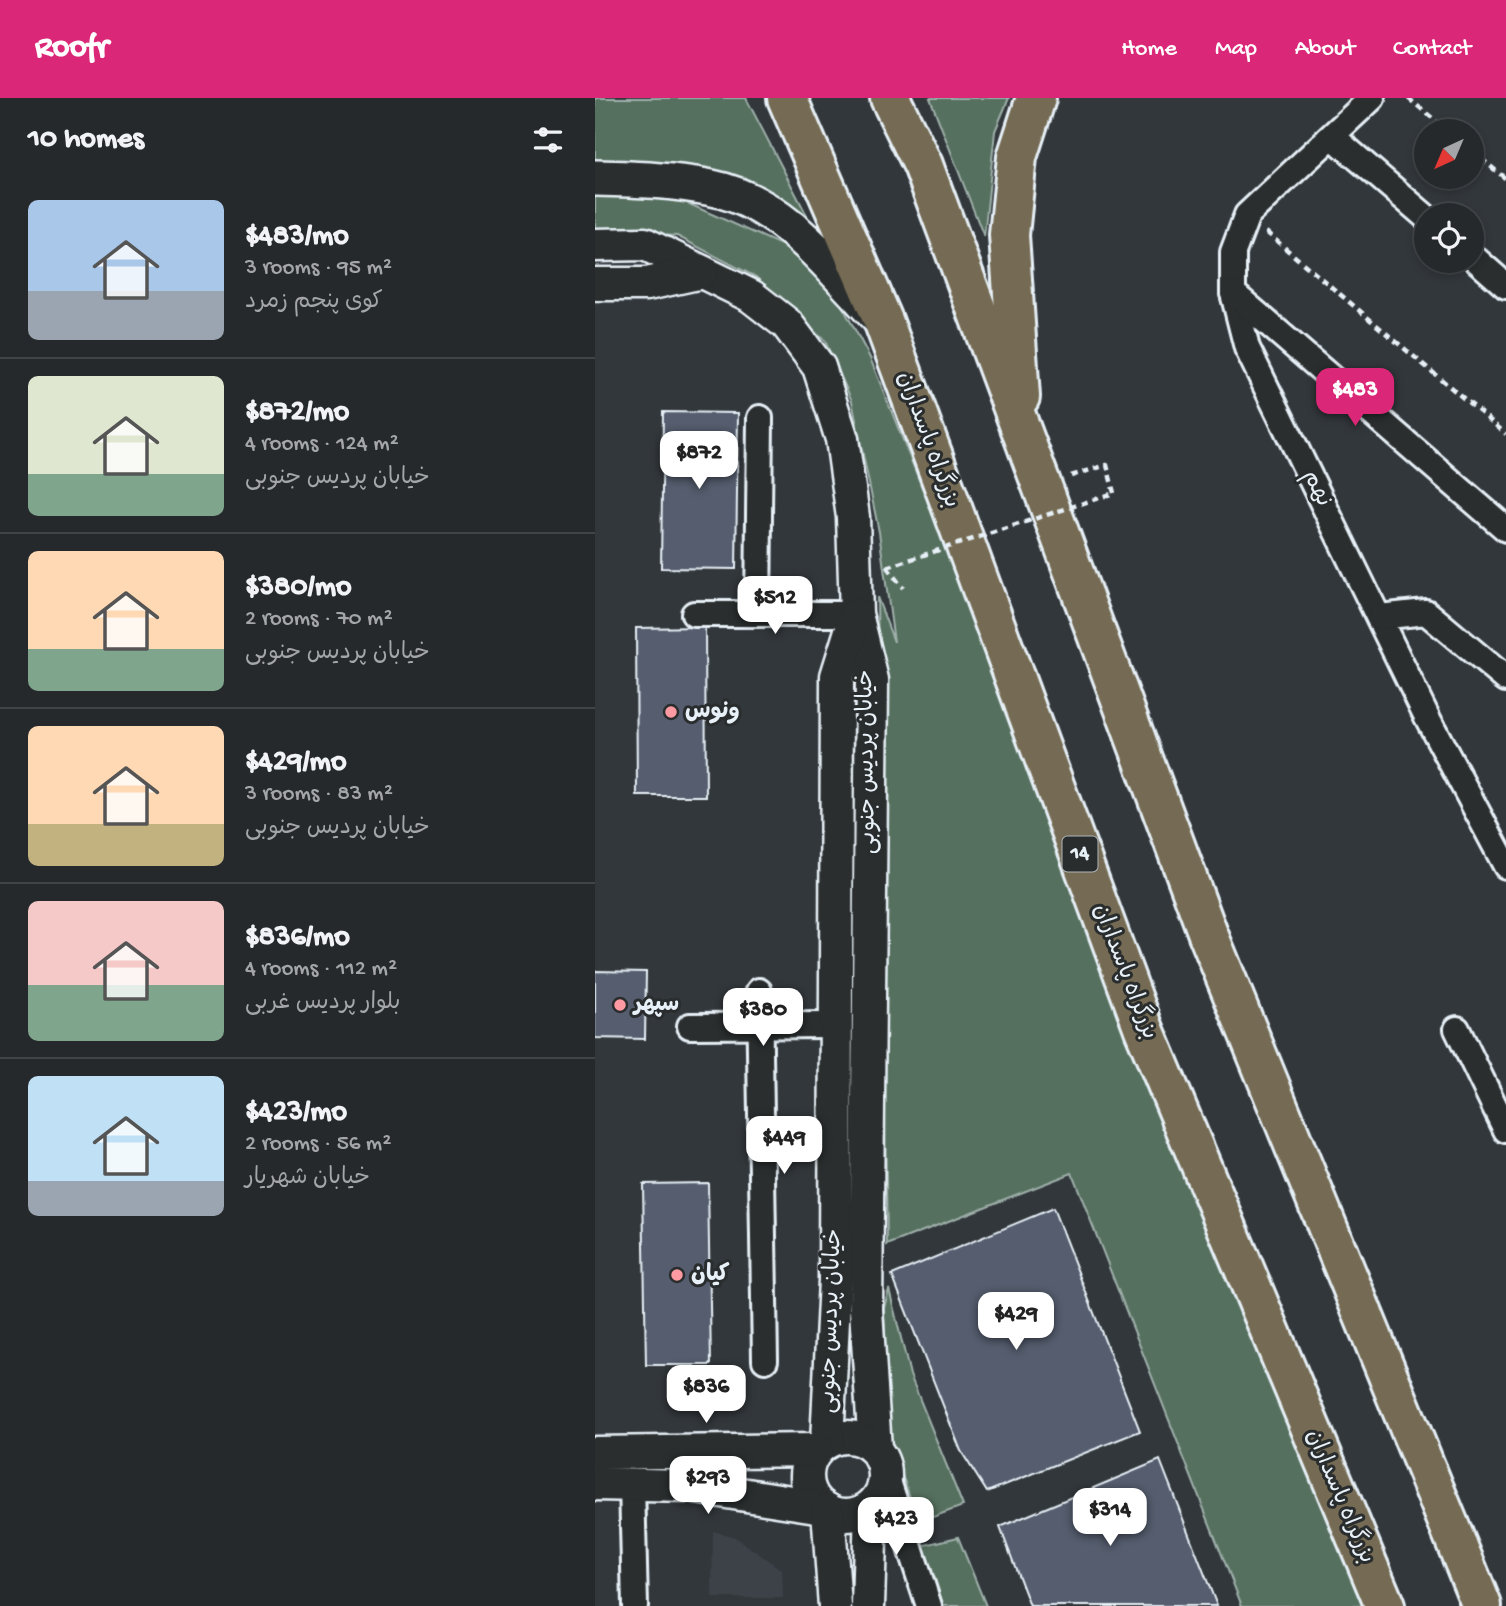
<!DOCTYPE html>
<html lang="en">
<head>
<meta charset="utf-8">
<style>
  :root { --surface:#26292c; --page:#2e3134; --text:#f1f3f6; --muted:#a4a6a9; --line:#424548; --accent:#db2777 }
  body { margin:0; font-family:"Gochi Hand","Playpen Sans Arabic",sans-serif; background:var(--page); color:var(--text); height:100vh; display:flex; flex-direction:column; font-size:26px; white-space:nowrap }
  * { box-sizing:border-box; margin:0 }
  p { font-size:23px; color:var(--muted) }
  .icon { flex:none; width:38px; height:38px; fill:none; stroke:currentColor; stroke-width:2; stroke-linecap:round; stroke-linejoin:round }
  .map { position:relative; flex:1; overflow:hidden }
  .side { display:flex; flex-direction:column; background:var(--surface); width:595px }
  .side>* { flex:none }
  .needle { width:46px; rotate:224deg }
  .buttons { position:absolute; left:819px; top:21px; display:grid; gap:14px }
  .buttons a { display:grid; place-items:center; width:70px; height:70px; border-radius:50%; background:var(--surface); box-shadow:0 4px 10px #0003,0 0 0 2px var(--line); font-size:35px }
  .price { position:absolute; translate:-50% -60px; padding:0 16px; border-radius:14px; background:#fff; color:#222; font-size:23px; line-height:46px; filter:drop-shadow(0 2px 4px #0008) }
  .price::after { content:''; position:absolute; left:50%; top:42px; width:21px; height:16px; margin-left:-10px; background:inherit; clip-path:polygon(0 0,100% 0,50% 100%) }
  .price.current { background:var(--accent); color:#fff }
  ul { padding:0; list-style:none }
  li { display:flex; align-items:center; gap:21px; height:175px; padding:0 28px }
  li+li { border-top:2px solid var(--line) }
  li span { display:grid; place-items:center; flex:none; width:196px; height:140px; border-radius:10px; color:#555 }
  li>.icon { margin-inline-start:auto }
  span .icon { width:84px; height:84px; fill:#fffc; stroke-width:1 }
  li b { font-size:30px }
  h2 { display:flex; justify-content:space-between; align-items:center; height:84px; padding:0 28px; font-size:30px }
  header { display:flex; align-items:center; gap:42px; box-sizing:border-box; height:98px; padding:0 35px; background:var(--accent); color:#fff }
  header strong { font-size:33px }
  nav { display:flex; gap:38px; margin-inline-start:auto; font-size:24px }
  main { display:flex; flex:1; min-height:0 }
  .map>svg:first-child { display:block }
  .built { fill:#3c424a }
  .green { fill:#56705e; stroke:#9fb0ab; stroke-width:2 }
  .building { fill:#545d6e; stroke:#e8f1f8; stroke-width:2 }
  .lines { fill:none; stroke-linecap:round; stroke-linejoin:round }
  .minor-casing { stroke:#e8f1f8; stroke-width:30 }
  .tertiary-casing { stroke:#e8f1f8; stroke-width:37 }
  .secondary-casing { stroke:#e8f1f8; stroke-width:40 }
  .trunk-casing { stroke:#e8f1f8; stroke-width:44 }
  .path { stroke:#e8f1f8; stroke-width:4.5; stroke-dasharray:7 5; stroke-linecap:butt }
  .minor { stroke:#2a2d2e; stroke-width:24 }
  .tertiary { stroke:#2a2d2e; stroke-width:32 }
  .secondary { stroke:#2a2d2e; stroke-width:35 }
  .trunk { stroke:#746b52; stroke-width:38 }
  .path-bridge { stroke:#e8f1f8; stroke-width:4.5; stroke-dasharray:7 5; stroke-linecap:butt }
  .poi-dot { fill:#ff9aa2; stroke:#2a2d2e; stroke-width:2.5 }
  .labels { text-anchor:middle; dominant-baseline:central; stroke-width:6; stroke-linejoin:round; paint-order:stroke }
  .shield { fill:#2a2d2e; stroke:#afb6bb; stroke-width:2 }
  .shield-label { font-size:21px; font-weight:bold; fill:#e8f1f8 }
  .street-label { font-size:23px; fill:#e8f1f8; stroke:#2a2d2e }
  .poi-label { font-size:23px; font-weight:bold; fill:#e8f1f8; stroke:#2a2d2e; text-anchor:start }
</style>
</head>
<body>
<header>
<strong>Roofr</strong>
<nav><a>Home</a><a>Map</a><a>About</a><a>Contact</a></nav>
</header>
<main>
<section class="side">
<h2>10 homes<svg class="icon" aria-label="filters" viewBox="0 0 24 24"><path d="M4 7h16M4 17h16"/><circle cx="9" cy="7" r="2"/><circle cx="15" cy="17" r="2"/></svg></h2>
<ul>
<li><span style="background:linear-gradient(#a9c7e8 65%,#9aa5b1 0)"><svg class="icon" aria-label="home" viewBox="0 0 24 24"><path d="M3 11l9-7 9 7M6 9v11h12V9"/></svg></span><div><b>$483/mo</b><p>3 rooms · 95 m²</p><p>کوی پنجم زمرد</p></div></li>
<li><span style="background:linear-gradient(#dfe7d0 70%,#7fa58c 0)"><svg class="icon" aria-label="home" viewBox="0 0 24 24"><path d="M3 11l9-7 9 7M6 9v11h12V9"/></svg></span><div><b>$872/mo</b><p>4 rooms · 124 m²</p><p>خیابان پردیس جنوبی</p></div></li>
<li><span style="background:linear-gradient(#ffd9b3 70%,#7fa58c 0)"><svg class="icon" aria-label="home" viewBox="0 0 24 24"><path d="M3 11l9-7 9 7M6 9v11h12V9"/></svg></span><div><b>$380/mo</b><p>2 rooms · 70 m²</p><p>خیابان پردیس جنوبی</p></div></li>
<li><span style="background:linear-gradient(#ffd9b3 70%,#c2b280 0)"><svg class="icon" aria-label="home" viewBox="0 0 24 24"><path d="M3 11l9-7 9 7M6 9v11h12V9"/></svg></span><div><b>$429/mo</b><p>3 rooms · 83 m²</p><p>خیابان پردیس جنوبی</p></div></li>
<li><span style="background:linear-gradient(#f6c9c9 60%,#7fa58c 0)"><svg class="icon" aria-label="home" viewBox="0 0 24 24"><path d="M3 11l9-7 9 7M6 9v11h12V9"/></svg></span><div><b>$836/mo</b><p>4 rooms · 112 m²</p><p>بلوار پردیس غربی</p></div></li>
<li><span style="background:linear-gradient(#bfe0f5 75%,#9aa5b1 0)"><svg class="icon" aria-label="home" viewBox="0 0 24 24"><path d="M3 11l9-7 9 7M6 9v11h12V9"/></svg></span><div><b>$423/mo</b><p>2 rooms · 56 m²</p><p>خیابان شهریار</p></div></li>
</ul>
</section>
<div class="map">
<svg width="911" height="1508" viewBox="0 0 911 1508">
  <rect width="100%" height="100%" fill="#32373b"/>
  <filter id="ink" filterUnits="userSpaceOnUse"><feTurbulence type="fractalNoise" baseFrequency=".0143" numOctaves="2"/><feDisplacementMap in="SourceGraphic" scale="14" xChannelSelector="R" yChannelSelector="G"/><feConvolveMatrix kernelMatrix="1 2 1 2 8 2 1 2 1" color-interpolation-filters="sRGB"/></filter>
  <g filter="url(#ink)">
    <!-- built -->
    <path class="built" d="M118,1433L140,1439L187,1472L188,1500H117Z"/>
    <!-- green -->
    <g class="green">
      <path d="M0,0H151L219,131L0,69Z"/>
      <path d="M335,0H414L400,33L389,139Z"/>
      <path d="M0,98L83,101L195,151L241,196L275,260L776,1508H647L477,1075L292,1147L282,499L299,544L284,434L257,303L230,243L161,179L82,138L0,135Z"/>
      <path d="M294,1191L315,1277L368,1408L324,1424L294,1341L289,1210Z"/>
      <path d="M363,1439L391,1508H343L318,1450Z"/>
    </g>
    <!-- building -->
    <g class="building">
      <path d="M68,314L143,315L141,471L66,470Z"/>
      <path d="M110,529L111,698H42L41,530Z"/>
      <path d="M0,873L51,874L50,941L0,940Z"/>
      <path d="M113,1085L116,1267H51L48,1086Z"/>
      <path d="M458,1110L545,1333L392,1394L366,1353L297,1177Z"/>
      <path d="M565,1362L622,1508H435L405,1429Z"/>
    </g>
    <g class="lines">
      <defs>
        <g id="minor">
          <path d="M777,0L652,117L638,154V195L652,250L833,621L911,768"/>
          <path d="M737,38L831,119"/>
          <path d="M877,158L911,188"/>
          <path d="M638,195L911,431"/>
          <path d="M163,515L165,320"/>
          <path d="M99,516H261"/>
          <path d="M784,519L831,514L911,581"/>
          <path d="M164,893L170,1262"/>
          <path d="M95,928L241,927"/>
          <path d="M862,931L911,1032"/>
          <path d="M290,1374L334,1508"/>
          <path d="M37,1386L40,1508"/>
        </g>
        <g id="tertiary">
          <path d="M0,147L50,146L156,198L192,226L224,269L247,341L258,419L261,516L277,582L271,1212L280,1351"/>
          <path d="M0,186H52L107,174"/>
          <circle cx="251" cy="1378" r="39"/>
          <path d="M232,1344L240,1182L242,578L261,517"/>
          <path d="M0,1355L222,1352"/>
          <path d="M0,1386L94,1388L228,1409"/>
          <path d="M233,1412L240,1508"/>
          <path d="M273,1508L276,1409"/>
        </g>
        <path id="secondary" d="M0,80C39,81 79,82 117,90C188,104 237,171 284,220"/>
        <g id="trunk">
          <path d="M192,0L289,225L549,931L790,1508"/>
          <path d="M295,0L328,67L613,836L887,1508"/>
          <path d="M425,299L414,137L422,59L441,0"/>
        </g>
      </defs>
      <!-- minor casing -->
      <use href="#minor" class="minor-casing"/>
      <!-- tertiary casing -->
      <use href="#tertiary" class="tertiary-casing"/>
      <!-- secondary casing -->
      <use href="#secondary" class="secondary-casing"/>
      <!-- trunk casing -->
      <use href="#trunk" class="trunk-casing"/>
      <!-- path -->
      <g class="path">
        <path d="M813,0L853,33"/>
        <path d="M877,53L911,81"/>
        <path d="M671,134L911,336"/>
        <path d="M476,378L512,367L519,395"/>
        <path d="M292,469L308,490"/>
      </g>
      <!-- minor -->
      <use href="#minor" class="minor"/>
      <!-- tertiary -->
      <use href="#tertiary" class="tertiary"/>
      <!-- secondary -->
      <use href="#secondary" class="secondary"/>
      <!-- trunk -->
      <use href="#trunk" class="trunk"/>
      <!-- path-bridge -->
      <path class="path-bridge" d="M292,469L519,395"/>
    </g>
  </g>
  <!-- markers -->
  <g class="poi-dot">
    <circle cx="76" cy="614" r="7"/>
    <circle cx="25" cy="907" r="7"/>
    <circle cx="82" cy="1177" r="7"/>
  </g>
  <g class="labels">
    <!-- shield labels -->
    <rect class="shield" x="467.5" y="738.5" width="35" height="35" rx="5"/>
    <g class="shield-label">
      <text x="485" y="756">14</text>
    </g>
    <!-- street labels -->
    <g class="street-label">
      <text transform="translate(332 342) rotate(70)">بزرگراه پاسداران</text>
      <text transform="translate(721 391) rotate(64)">نهم</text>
      <text transform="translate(273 664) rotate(-91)">خیابان پردیس جنوبی</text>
      <text transform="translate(529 874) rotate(69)">بزرگراه پاسداران</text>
      <text transform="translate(237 1223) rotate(-88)">خیابان پردیس جنوبی</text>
      <text transform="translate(744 1399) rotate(67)">بزرگراه پاسداران</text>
    </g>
    <!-- poi labels -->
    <g class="poi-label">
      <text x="90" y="614">ونوس</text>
      <text x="39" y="907">سپهر</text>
      <text x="96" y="1177">کیان</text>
    </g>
  </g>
</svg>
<div class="buttons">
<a><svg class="needle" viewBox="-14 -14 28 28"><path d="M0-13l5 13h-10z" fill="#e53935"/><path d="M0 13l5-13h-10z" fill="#a4a6a9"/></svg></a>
<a><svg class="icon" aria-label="locate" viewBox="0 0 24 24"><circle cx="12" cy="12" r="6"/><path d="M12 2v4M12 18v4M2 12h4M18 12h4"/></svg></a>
</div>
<b class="price current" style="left:760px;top:330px">$483</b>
<b class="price" style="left:104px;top:393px">$872</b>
<b class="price" style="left:180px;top:538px">$512</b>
<b class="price" style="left:168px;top:950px">$380</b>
<b class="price" style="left:189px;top:1078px">$449</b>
<b class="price" style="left:421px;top:1254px">$429</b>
<b class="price" style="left:111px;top:1327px">$836</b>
<b class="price" style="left:113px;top:1418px">$293</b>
<b class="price" style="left:515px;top:1450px">$314</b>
<b class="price" style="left:301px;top:1459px">$423</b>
</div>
</main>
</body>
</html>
